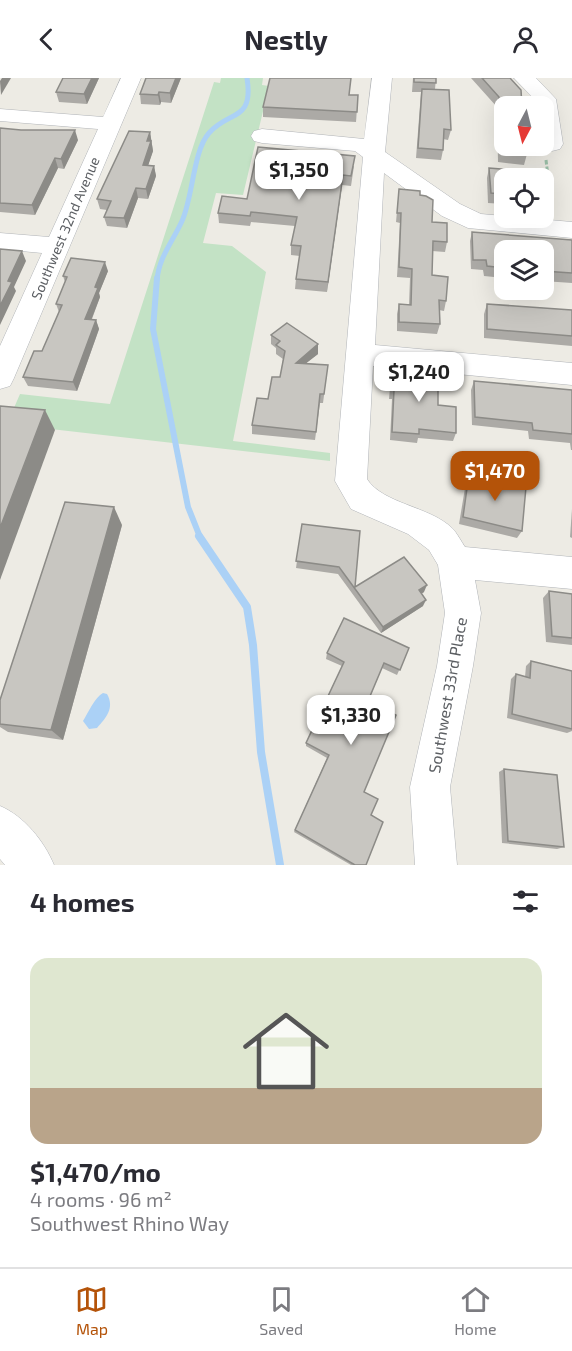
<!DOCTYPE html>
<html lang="en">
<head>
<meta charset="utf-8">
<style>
  :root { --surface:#fff; --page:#f7f7f7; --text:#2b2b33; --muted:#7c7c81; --line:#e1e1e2; --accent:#b45309 }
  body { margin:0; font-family:"Exo 2",sans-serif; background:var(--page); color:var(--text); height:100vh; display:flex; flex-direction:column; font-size:22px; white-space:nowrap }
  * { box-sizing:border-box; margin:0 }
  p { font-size:20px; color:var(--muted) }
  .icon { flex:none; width:33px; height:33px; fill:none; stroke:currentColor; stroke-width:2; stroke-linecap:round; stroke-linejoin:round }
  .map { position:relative; height:787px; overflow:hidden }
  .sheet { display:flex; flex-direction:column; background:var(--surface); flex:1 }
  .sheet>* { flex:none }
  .needle { width:39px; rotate:187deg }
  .buttons { position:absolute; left:494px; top:18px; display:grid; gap:12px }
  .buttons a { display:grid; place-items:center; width:60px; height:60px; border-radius:12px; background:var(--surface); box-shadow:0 6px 24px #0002; font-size:30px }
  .price { position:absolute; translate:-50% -51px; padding:0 14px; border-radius:12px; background:#fff; color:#222; font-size:20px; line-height:39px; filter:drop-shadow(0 2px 3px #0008) }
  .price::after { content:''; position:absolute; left:50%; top:36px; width:18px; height:14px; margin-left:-9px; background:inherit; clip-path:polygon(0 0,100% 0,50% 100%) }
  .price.current { background:var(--accent); color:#fff }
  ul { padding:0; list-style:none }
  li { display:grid; align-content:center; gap:12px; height:318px; padding:0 30px }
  li span { display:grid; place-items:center; height:186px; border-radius:18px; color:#555 }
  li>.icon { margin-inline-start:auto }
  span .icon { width:108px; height:108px; fill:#fffc; stroke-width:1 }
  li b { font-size:26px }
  h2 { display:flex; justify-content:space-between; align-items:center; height:72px; padding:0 30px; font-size:26px }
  header { display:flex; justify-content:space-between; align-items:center; height:78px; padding:0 30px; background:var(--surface); font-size:27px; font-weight:700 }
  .tabs { display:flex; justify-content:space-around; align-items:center; height:84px; border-top:2px solid var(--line); background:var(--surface); font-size:16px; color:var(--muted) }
  .tabs a { display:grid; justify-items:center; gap:3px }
  .tabs .current { color:var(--accent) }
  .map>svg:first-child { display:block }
  .green { fill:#c3e2c5 }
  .water { fill:#abd1f6 }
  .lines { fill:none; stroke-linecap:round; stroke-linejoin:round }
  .stream-far2 { stroke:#abd1f6; stroke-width:5 }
  .stream-far1 { stroke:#abd1f6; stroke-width:6 }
  .stream { stroke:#abd1f6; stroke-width:8 }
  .minor-casing { stroke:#b1b4b8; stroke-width:1 }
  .path { stroke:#9dc2aa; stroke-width:3; stroke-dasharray:4.5 2; stroke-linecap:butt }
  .minor { fill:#fff; fill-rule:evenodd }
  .wall { fill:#acaaa6 }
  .shaded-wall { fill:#8c8b87 }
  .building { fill:#c8c6c1; stroke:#8c8b87; stroke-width:1.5 }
  .labels { text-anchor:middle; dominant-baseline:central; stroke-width:4.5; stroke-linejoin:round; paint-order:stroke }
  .far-street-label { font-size:14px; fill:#5c5f63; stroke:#fff }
  .street-label { font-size:16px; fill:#5c5f63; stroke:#fff }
</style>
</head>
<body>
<header><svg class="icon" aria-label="back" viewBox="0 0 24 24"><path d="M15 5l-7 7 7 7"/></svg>Nestly<svg class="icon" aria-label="person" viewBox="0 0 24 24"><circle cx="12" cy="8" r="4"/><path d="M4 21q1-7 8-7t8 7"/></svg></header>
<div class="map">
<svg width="572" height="787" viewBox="0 0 572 787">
  <rect width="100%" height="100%" fill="#edebe4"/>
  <!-- green -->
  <path class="green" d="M221,0H263L262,7L269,8L243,117L216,115L203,165L232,168L266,194L233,363L330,375V383L7,346L20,316L110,326L214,4L220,5Z"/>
  <!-- water -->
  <path class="water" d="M103,615L107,616C115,630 106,640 97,650L89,651L83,643C88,635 95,619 103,615Z"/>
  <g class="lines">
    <!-- stream-far2 -->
    <path class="stream-far2" d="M157,202C159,179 173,163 182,143C193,119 193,73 209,55C229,32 254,44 247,0"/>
    <!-- stream-far1 -->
    <path class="stream-far1" d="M157,200L153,251L188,429L200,459"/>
    <!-- stream -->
    <path class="stream" d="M199,458L247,529L253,567L261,674L280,787"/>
    <defs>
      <g id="minor">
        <path d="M121,0H141L14,300L10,308L0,311V268L42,175L0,171V155L49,159L98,51L0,43V31L103,39Z"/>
        <path d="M372,0H392L385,74L460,126L481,136L572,144V160L468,150L442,138L384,95L375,267L572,285V307L373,288L367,401C383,426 429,428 452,450C457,455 461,463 465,469L572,479V511L475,502L481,535L473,588L450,709L457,787H415L410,709L437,588L445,535L438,487L429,472L408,456L351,431L335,403L363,79L355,73L262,65L254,63L251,58L254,53L262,51L364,61Z"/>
        <path d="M514,0H536L556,21L563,66L560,71L552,73L544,71L542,68L543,28H536V23Z"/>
        <path d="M0,728C24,738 44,763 54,787H5L0,781Z"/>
      </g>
    </defs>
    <!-- minor casing -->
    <use href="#minor" class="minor-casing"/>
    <!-- path -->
    <path class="path" d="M546,82L552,131"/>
    <!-- minor -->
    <use href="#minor" class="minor"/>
  </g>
  <!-- wall -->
  <g class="wall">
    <path d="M99,0L87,26L59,24L56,14Z"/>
    <path d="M146,0H181L171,25L161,24L160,27L141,26L140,16Z"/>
    <path d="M413,0H436L435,11L451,52L448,62L443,61V72L441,82L416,80L421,14H412Z"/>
    <path d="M471,0H510L527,76L524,87L498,84L497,29Z"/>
    <path d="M349,17H358L356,44L263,39V29Z"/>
    <path d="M0,50L78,62L64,91L58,90L35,137L0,134Z"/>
    <path d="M150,54L153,73L148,87L154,88L156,98L148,121L138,120L127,150L107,148L104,139L107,132L100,131L97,121Z"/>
    <path d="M354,88L351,108L342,107L327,214L295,211L296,201L300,178L291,177V167L295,148L251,144L250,148L219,145L218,135L247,121Z"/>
    <path d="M489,90L504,100V126L488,125L487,100Z"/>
    <path d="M399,111L420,117L432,144L447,164L445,174L432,173V197L446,223L444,233L439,232L440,246L437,256L397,253V236L399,226L409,227L410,200L397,199L400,145L396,144Z"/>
    <path d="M472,154L572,162V205L543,203V172H504V200L484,198L483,192L471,191L470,163Z"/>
    <path d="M108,193L99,215L100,219L92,241L96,242L99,251L77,313L28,308L23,299L42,273L59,234L56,226L65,204L63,198Z"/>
    <path d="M487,226L572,232V268L484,260V236Z"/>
    <path d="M271,257L318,276L306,285L328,287L323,325H320L315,362L252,356V347L280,299L283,281L276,276V270L271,266Z"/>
    <path d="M392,289L438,327L456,355L453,363L418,360L417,365L390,362L392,321H389L391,298Z"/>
    <path d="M474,303L572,312V372H571L570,365L529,361L528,353L472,347L471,312Z"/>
    <path d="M469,396L522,453L517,460L459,446L466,404Z"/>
    <path d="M572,431V460L570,459Z"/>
    <path d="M302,446L355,509L424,514L421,516L423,528L381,555L338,496L296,490Z"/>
    <path d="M122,447L63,662L8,654L0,649V622Z"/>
    <path d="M549,513L572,516V567L546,564L543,520Z"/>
    <path d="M409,570L397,597L382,590L368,623L364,714L371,737L366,787H351L294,754L327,680L306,668V665L342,588L326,581L327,575Z"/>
    <path d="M531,583L572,593V653L567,655L507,640L511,601L516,596L525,599L526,588Z"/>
    <path d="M504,691L564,769L557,771L502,765L499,694Z"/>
  </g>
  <!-- shaded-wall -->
  <g class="shaded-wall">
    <path d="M2,0H11L1,17L0,3Z"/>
    <path d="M92,0H99L87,26L84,16Z"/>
    <path d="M176,0H181L171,25L170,15Z"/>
    <path d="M159,14L161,24L160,27L158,17Z"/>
    <path d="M75,52L78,62L64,91L61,81Z"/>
    <path d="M150,54L153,73L145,97L143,87L147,63Z"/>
    <path d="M55,80L58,90L35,137L32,127Z"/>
    <path d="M154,88L156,98L148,121L146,111Z"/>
    <path d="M343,97L342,107L327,214L328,204Z"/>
    <path d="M136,110L138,120L127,150L124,140Z"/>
    <path d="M22,173L26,183L14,209L16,213L0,247V228L8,203Z"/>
    <path d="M105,184L108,193L99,215L100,219L88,250L85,241L95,209Z"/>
    <path d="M96,242L99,251L77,313L73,304Z"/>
    <path d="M318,266V276L295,294L296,285Z"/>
    <path d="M45,332L55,352L0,502V450Z"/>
    <path d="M114,429L122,447L63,662L51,652Z"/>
    <path d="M427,507L424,514L416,519L419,512Z"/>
    <path d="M426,522L423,528L381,555L383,549Z"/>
  </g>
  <!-- building -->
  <g class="building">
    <path d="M63,0H92L84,16L56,14Z"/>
    <path d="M146,0H176L170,15L159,14L158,17L140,16Z"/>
    <path d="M270,0H351L349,17H358L357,34L263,29Z"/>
    <path d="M414,0H436V5L414,4Z"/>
    <path d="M482,0H510L521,12L522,28H504V68H526L527,76L501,74L499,19Z"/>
    <path d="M422,11L449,12L451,52L444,51L443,72L418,70Z"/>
    <path d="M0,50L21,52H75L61,81L55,80L32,127L0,125Z"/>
    <path d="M129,53L150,54L147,63H151L143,87L154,88L146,111L136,110L124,140L104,139L111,123L97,121Z"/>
    <path d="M258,69L355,78L351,98L343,97L328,204L296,201L301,168L291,167L297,139L251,134L250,138L218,135L222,118L247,121Z"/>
    <path d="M489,90L514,92L515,100H504V116L491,115Z"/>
    <path d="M399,111L420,113V117L426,118L433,122L432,144L447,145V164L433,163L432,197L448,199L446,223L439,222L440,246L399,244V226L411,227L412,191L399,189L401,135H397Z"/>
    <path d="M472,154L572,162V195L543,193V172H504V190L487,188L486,182H473Z"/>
    <path d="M0,171L22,173L8,203L12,204L0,228Z"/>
    <path d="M71,180L105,184L95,209L98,210L85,241L96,242L73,304L23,299L34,273H42L62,227L56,226L67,199L63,198Z"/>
    <path d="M487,226L572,232V258L487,251Z"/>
    <path d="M287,245L318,266L296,285L328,287L324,316H320L316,354L252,347L257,320L268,321L272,299H280L285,273L276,267L280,263L271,257Z"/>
    <path d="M392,289L438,294V327L456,329V355L419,351V356L392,354L394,312H391Z"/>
    <path d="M474,303L572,312V356L533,352L532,345L475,339Z"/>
    <path d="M0,328L45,332L0,450Z"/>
    <path d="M469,396L526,409L522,453L463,439Z"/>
    <path d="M65,424L114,429L51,652L0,646V622Z"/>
    <path d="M302,446L360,453L355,509L404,479L427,507L419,512L426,522L383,549L339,489L296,483Z"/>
    <path d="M549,513L572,516V560L552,558Z"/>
    <path d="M344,540L409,570L400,592L384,585L368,623L396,637L364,714L378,721L371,737L383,744L366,787H355L295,752L329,677L306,665L344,584L327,575Z"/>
    <path d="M531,583L572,593V651L512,636L516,596L530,600Z"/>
    <path d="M504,691L557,697L564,769L508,763Z"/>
  </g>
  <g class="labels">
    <!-- far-street labels -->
    <g class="far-street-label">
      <text transform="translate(65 150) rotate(-67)">Southwest 32nd Avenue</text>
    </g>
    <!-- street labels -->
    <g class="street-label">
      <text transform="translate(447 617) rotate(-80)">Southwest 33rd Place</text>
    </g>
  </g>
</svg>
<div class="buttons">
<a><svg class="needle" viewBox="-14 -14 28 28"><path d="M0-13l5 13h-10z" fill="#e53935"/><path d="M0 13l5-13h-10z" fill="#7c7c81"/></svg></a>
<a><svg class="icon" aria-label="locate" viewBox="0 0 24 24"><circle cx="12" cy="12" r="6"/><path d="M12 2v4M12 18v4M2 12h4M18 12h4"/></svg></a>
<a><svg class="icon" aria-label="layers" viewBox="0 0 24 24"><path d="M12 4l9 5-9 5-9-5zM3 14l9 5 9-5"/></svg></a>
</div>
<b class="price" style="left:299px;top:123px">$1,350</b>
<b class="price" style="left:419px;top:325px">$1,240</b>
<b class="price current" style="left:495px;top:424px">$1,470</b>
<b class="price" style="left:351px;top:668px">$1,330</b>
</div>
<section class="sheet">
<h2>4 homes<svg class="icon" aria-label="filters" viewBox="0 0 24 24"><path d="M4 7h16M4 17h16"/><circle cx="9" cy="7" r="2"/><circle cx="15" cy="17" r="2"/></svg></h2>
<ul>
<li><span style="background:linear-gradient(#dfe7d0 70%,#b9a48a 0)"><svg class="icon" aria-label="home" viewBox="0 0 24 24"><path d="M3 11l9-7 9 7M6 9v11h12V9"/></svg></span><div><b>$1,470/mo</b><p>4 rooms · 96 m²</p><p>Southwest Rhino Way</p></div></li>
</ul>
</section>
<nav class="tabs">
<a class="current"><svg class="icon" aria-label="map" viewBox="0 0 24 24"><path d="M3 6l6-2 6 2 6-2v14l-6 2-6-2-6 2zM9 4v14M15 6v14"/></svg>Map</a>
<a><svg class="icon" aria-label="saved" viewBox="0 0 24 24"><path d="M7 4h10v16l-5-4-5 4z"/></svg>Saved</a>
<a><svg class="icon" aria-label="home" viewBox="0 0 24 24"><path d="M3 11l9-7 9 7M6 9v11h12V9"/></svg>Home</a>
</nav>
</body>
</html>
